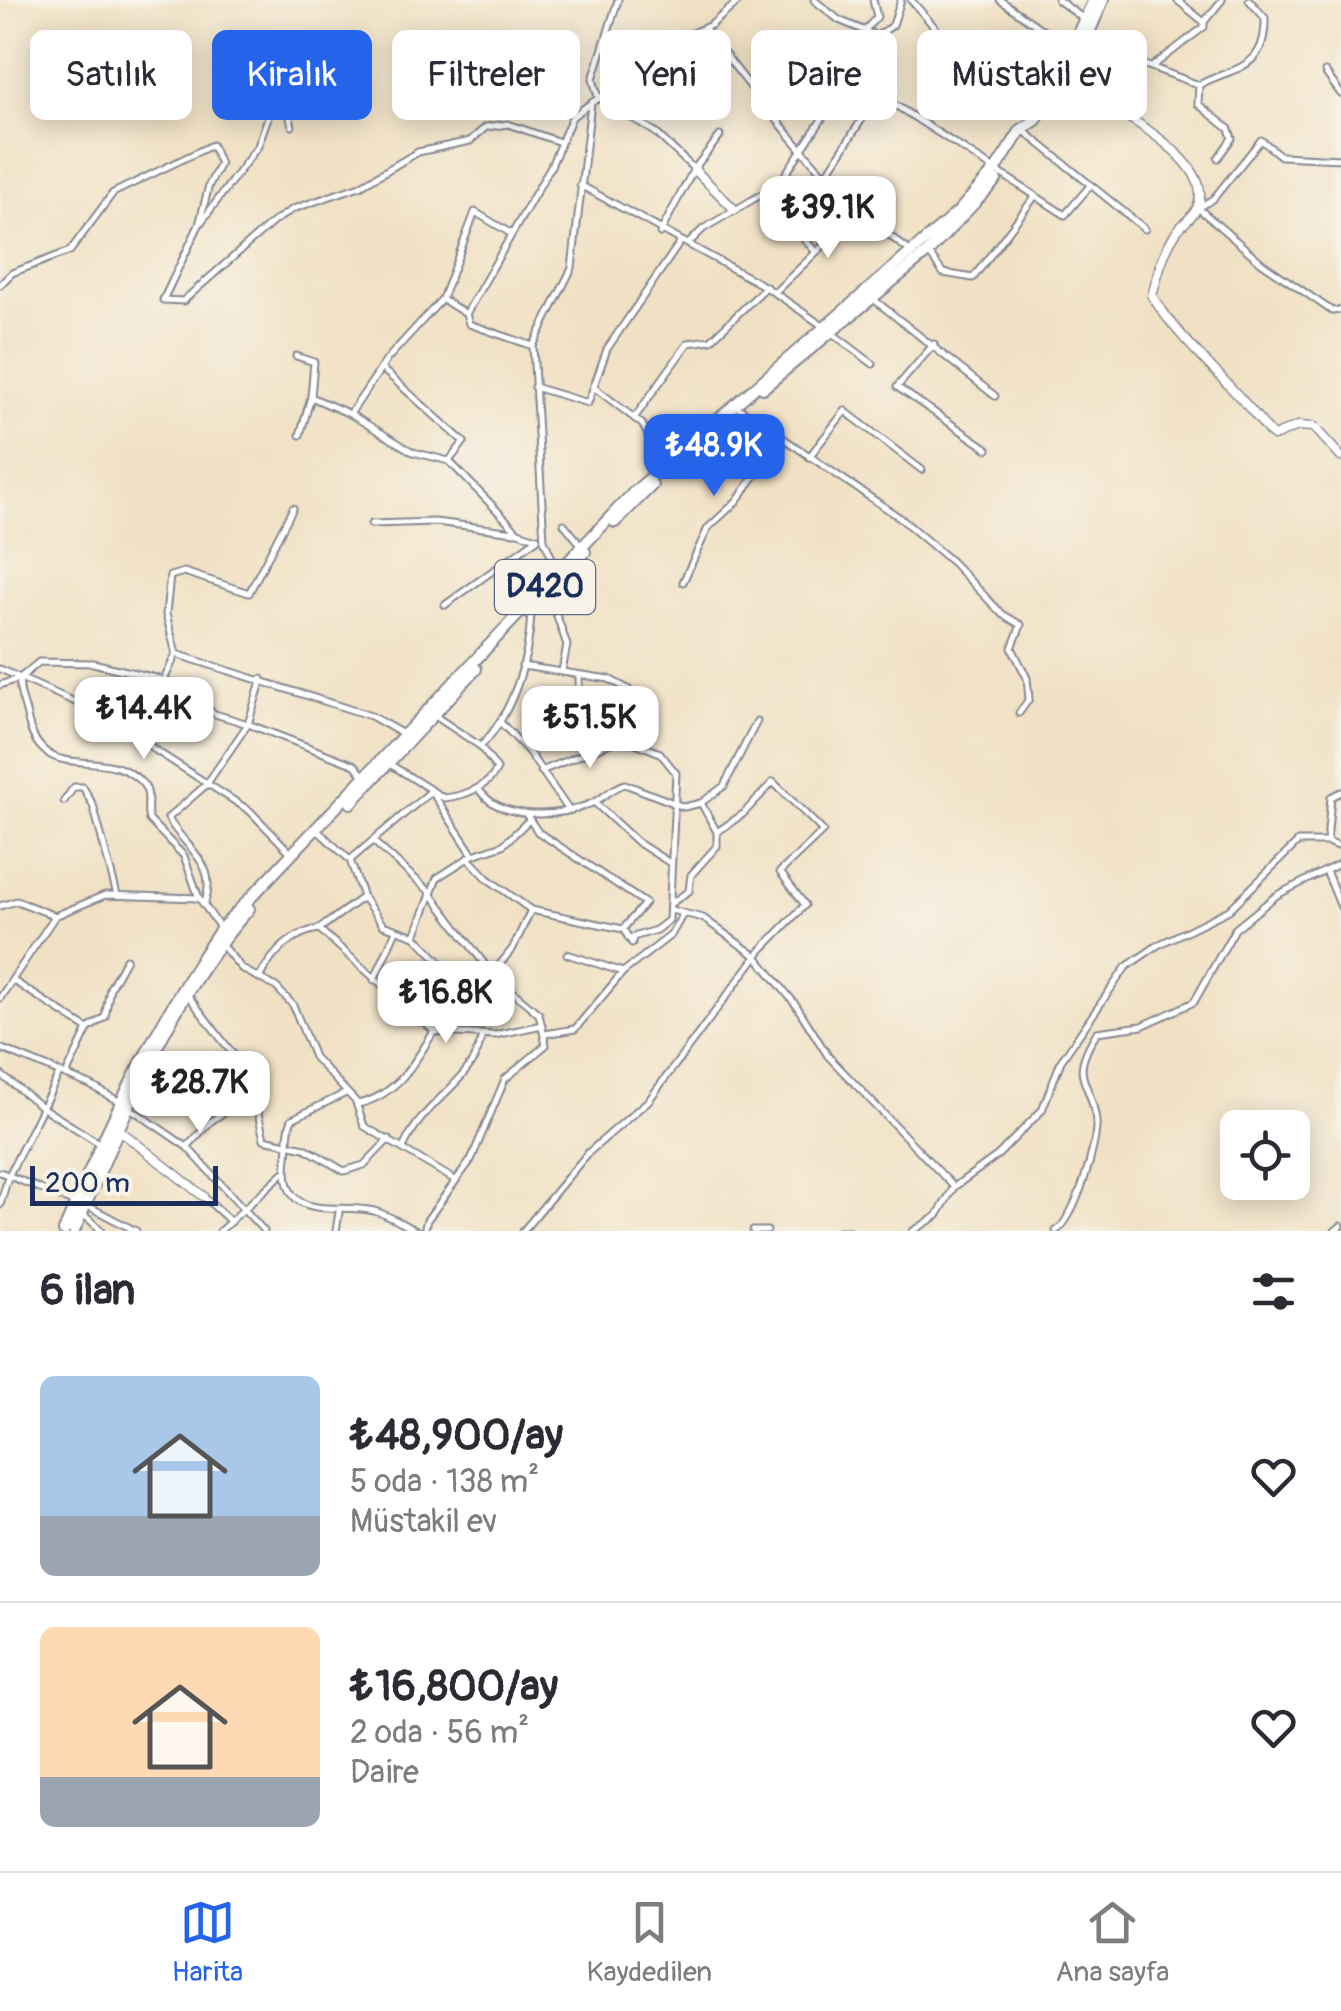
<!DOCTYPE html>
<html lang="tr">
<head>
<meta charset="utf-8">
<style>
  :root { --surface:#fff; --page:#f2f2f3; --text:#2b2b33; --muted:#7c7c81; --line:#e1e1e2; --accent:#2563eb }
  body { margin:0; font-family:Pangolin,sans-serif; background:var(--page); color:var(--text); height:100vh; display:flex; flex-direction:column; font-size:38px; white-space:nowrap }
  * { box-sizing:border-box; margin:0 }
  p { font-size:32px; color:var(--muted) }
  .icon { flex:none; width:55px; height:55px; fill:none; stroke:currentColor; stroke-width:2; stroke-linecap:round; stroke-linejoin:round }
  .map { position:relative; height:1231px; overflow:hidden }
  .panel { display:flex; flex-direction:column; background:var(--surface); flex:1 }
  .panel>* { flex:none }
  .top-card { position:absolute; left:30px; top:30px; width:1282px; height:90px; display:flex; gap:20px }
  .controls { position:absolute; left:1220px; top:1110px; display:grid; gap:20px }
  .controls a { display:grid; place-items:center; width:90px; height:90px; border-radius:15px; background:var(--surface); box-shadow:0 5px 25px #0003; font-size:50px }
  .scale { position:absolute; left:30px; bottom:25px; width:188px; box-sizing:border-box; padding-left:10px; border:5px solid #1b2f5e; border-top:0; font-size:28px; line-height:35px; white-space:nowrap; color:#1b2f5e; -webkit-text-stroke:8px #f7f3e8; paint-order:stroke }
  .price { position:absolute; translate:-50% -85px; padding:0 22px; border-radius:20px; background:#fff; color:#222; font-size:32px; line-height:65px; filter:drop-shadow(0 2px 5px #0008) }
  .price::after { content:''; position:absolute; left:50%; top:60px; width:30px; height:22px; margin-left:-15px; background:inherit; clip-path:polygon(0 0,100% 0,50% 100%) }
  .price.selected { background:var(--accent); color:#fff }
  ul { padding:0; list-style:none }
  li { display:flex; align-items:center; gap:30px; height:250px; padding:0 40px }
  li+li { border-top:2px solid var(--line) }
  li span { display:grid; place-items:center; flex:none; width:280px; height:200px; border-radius:15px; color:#555 }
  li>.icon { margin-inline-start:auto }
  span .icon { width:120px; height:120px; fill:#fffc; stroke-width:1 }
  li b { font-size:42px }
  h2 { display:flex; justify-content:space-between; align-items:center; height:120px; padding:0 40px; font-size:42px }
  .pill { padding:0 35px; border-radius:15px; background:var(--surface); box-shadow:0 5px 25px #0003; font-size:35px; line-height:90px }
  .pill.selected { background:var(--accent); color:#fff }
  .tabs { display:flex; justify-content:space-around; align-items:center; height:140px; border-top:2px solid var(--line); background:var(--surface); font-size:28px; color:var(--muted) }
  .tabs a { display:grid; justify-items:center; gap:5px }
  .tabs .selected { color:var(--accent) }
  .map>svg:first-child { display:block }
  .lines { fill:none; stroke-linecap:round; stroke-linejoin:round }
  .street-casing { stroke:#868891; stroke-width:9 }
  .secondary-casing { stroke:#868891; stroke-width:11 }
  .highway-casing { stroke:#868891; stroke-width:14 }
  .street { stroke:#fff; stroke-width:5 }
  .secondary { stroke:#fff; stroke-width:8 }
  .highway { stroke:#fff; stroke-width:10 }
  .labels { text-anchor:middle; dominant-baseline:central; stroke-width:9; stroke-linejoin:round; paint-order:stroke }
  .shield { fill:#f7f3e8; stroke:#5d6a87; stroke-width:2.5 }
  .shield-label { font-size:32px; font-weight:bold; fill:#1b2f5e }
</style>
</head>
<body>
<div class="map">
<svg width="1341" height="1231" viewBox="0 0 1341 1231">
  <rect width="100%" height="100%" fill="#f7f3e8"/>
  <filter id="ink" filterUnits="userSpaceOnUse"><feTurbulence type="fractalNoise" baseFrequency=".01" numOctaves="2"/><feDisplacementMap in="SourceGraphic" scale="20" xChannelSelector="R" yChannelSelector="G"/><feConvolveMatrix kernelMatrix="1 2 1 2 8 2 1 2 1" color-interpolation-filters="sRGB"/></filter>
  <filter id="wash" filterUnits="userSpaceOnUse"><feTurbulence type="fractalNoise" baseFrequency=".0048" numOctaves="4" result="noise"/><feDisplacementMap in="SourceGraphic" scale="40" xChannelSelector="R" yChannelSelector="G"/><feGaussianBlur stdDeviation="2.25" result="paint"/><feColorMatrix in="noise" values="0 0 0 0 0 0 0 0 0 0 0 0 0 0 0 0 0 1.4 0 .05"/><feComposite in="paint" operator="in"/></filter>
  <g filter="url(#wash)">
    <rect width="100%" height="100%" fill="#f1e1c4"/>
  </g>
  <g filter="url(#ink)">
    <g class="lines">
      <defs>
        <g id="street">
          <path d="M618,0L593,79L598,97L655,132L694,169"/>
          <path d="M814,0L839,20L877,36L893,25L901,0"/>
          <path d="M911,0L970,68L1036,120"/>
          <path d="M1000,0L1071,50"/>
          <path d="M1058,0L1084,19"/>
          <path d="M1204,22L1222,0"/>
          <path d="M705,29C767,107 830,196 913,253"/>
          <path d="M865,30L877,17L873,0"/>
          <path d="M1089,34L1124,57L1199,85"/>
          <path d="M1153,66L1204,27V22L1177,0"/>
          <path d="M1325,72L1341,94"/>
          <path d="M849,75L1065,215L1089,187"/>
          <path d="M281,80L258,146L199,225L163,300L183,301L273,222L293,209L360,186L418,152L470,141L486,127L508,124L560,142"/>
          <path d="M281,80L292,126"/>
          <path d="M1199,85C1233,66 1266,72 1265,18L1249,0"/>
          <path d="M1199,85L1198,104L1229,129L1232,138L1218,158"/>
          <path d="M1024,131L1145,229"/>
          <path d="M1341,159L1281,156L1261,140L1213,199L1198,208L1262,263L1332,311L1341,310"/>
          <path d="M827,174L878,94"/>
          <path d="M580,185L766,287L823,326"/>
          <path d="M765,195L814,250"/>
          <path d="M660,233L694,169L720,136"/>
          <path d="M689,243L703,229L779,184L877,36"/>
          <path d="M928,252L943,273L973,278L1033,199"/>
          <path d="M0,285L12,273L70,251L113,193L212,145L220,164L209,185L199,225"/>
          <path d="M774,293L861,209"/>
          <path d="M872,298L995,396"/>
          <path d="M442,299L466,314L469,324L533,346"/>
          <path d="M466,314L551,166L572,117L591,103"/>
          <path d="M832,333L873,364"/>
          <path d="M934,344L897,387L988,449"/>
          <path d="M296,356L314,362L311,397L350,414L413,452L449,461L518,532L537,538"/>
          <path d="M381,368L464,442L449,461"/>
          <path d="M534,387L588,403L607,349L681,241"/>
          <path d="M595,388L642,424L665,465"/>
          <path d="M736,406L899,517L952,562L1002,614L1021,625L1012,648L1027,678L1029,699L1019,713"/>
          <path d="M350,414L388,358L442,299L475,212L510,233"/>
          <path d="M635,417L688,343L711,340L766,287"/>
          <path d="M300,435L311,397"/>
          <path d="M809,457L845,411L922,470"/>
          <path d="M371,524L435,522L515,532"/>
          <path d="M564,524L582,546"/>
          <path d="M558,571L544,540L533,346L572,268L591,103L655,64L680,38L711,25L740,0"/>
          <path d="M683,582L708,528L736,502L782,438"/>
          <path d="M549,593L567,645L562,671"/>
          <path d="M445,605L537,539"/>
          <path d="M176,654L371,716L403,734"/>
          <path d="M522,666L609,679L628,689L623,738"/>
          <path d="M0,669L123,723L155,750L250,811L291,853"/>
          <path d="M20,678C18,692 24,702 27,716C42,791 105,740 143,784C152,794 145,808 149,820L184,856L199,898"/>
          <path d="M262,679L248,724L355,765L365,777"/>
          <path d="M164,680L176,654L166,614L170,576L184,572L249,593L293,508"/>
          <path d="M0,685L20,678L39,662L93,663L164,680L215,714L248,724L206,785L168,818C183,847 219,862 205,902"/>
          <path d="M579,720V676"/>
          <path d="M500,722L528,751L568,809"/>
          <path d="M481,746C513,713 529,660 531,614"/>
          <path d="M388,763L444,798C464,796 489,787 497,769L480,746L435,716"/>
          <path d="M478,788C499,821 556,818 590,804C603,799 611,788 625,784L684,807L701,803L717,832V846L691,875L689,891L670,904"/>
          <path d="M434,795L473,855"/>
          <path d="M64,801L74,787H83L93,805L117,895"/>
          <path d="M595,803L637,842L670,863"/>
          <path d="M701,803L724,786L757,721"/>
          <path d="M526,814L538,832L645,903L623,929"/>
          <path d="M317,830L350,860L363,897L383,925L415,936L466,989"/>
          <path d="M374,842L429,891L492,974L513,948L531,910"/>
          <path d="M1327,842L1341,847"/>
          <path d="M469,859L488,879L531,910L623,929L632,943L633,937L656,930L669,920L676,773L660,753L623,738L541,771"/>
          <path d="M350,860L430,792"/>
          <path d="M1326,871L1341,907"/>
          <path d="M0,906L17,901L55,916L105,895L199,898L221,929"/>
          <path d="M671,910L703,918L756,956L796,1005L828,1056L954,1187"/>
          <path d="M319,929L363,897"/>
          <path d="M415,936L437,878L473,855L503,845L528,821"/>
          <path d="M220,943L242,969L276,987L293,1005L314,1057L358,1104C427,1089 429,998 492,974L539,1014L546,1045L505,1079L471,1160L427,1220L424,1231"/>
          <path d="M567,954L623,972"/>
          <path d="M259,978C272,954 290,933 319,929L435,1032L495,1035L542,1025"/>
          <path d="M12,980L88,1029L105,1017L110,988L126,959"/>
          <path d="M374,980L395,933"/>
          <path d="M186,993L249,1075L264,1139L305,1148L344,1171L364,1165L389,1139"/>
          <path d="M0,998L55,916"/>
          <path d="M545,1034L575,1029L623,972L671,935L683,914"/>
          <path d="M0,1048L90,1085L120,1102"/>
          <path d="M0,1074L43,1108L99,1143"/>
          <path d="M66,1075L88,1029"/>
          <path d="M346,1093L292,1119C286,1133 289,1143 287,1157C278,1225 334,1202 374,1211C390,1215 403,1225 417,1231"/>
          <path d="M356,1103L364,1126L455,1180"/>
          <path d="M130,1108L187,1147L264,1231"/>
          <path d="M404,1146C426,1097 475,1083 482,1034"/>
          <path d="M187,1147L211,1121L251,1094"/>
          <path d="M0,1172L75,1203"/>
          <path d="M204,1197L231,1222"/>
          <path d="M0,1205L8,1177L59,1074"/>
          <path d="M86,1205L136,1231"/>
          <path d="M83,1214L102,1231"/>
          <path d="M220,1231L283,1173"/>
          <path d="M336,1231L339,1212"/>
          <path d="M523,1231L588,1153L649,1100L761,950L805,905L780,872L823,831L773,782L743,814L717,832"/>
          <path d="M753,1231H767"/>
          <path d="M839,1231H849"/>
          <path d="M913,1231L937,1216L954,1187L998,1155L1042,1110L1061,1061L1126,967L1158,945L1229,910L1298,842H1327L1331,797L1341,792"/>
          <path d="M1056,1231C1075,1219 1098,1144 1096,1121C1091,1077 1067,1081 1097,1032L1142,1026L1194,1002L1235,929L1277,895L1341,863"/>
          <path d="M1335,1231L1341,1226"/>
        </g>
        <g id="secondary">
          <path d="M1064,80C1099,102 1221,158 1197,208C1193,217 1182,224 1177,231C1163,251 1158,273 1152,296C1184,346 1233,384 1269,432L1274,436L1298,426L1314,427L1341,457"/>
          <path d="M694,169L735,210"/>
          <path d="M118,1129L203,1196"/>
        </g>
        <g id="highway">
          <path d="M1048,111L1068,82L1103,0"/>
          <path d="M763,388L928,252L996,180"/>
          <path d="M615,522L652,485"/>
          <path d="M529,613L585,552"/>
          <path d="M351,803L476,669"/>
          <path d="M64,1231C108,1124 156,1024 221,929L634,492L958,212L996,169L1021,130L1036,120L1094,0"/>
          <path d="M74,1231C124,1119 166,1001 249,909"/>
        </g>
      </defs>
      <!-- street casing -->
      <use href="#street" class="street-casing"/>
      <!-- secondary casing -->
      <use href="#secondary" class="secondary-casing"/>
      <!-- highway casing -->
      <use href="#highway" class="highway-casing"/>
      <!-- street -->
      <use href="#street" class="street"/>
      <!-- secondary -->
      <use href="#secondary" class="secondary"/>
      <!-- highway -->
      <use href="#highway" class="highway"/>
    </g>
  </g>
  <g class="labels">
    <!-- shield labels -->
    <rect class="shield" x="495" y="560" width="100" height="54" rx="8"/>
    <g class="shield-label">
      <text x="545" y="587">D420</text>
    </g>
  </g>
</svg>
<div class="controls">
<a><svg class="icon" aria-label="locate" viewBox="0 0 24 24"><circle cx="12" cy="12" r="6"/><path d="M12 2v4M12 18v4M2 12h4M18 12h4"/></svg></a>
</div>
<div class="scale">200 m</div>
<b class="price" style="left:828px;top:261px">₺39.1K</b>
<b class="price selected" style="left:714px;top:499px">₺48.9K</b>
<b class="price" style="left:144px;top:762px">₺14.4K</b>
<b class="price" style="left:590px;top:771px">₺51.5K</b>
<b class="price" style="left:446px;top:1046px">₺16.8K</b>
<b class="price" style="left:200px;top:1136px">₺28.7K</b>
<div class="top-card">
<a class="pill">Satılık</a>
<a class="pill selected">Kiralık</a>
<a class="pill">Filtreler</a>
<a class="pill">Yeni</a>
<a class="pill">Daire</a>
<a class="pill">Müstakil ev</a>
</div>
</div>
<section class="panel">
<h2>6 ilan<svg class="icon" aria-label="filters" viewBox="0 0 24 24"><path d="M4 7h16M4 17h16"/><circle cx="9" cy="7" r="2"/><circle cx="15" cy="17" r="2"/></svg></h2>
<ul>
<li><span style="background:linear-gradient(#a9c7e8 70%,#9aa5b1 0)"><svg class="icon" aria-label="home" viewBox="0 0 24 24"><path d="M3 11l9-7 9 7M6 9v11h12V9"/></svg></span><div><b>₺48,900/ay</b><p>5 oda · 138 m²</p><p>Müstakil ev</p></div><svg class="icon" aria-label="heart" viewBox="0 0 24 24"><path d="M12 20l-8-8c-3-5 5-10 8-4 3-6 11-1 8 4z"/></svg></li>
<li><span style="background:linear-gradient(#ffd9b3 75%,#9aa5b1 0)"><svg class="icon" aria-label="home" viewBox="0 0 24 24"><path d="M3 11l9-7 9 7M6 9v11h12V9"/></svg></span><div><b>₺16,800/ay</b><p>2 oda · 56 m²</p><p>Daire</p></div><svg class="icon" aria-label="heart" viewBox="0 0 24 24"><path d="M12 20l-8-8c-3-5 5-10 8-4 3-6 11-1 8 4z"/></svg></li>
</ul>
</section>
<nav class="tabs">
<a class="selected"><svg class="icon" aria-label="map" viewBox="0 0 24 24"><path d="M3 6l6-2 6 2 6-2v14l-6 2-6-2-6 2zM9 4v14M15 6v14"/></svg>Harita</a>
<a><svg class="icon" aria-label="saved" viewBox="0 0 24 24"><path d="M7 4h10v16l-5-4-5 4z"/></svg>Kaydedilen</a>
<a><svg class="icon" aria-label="home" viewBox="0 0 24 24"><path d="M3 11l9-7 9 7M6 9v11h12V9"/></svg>Ana sayfa</a>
</nav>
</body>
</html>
